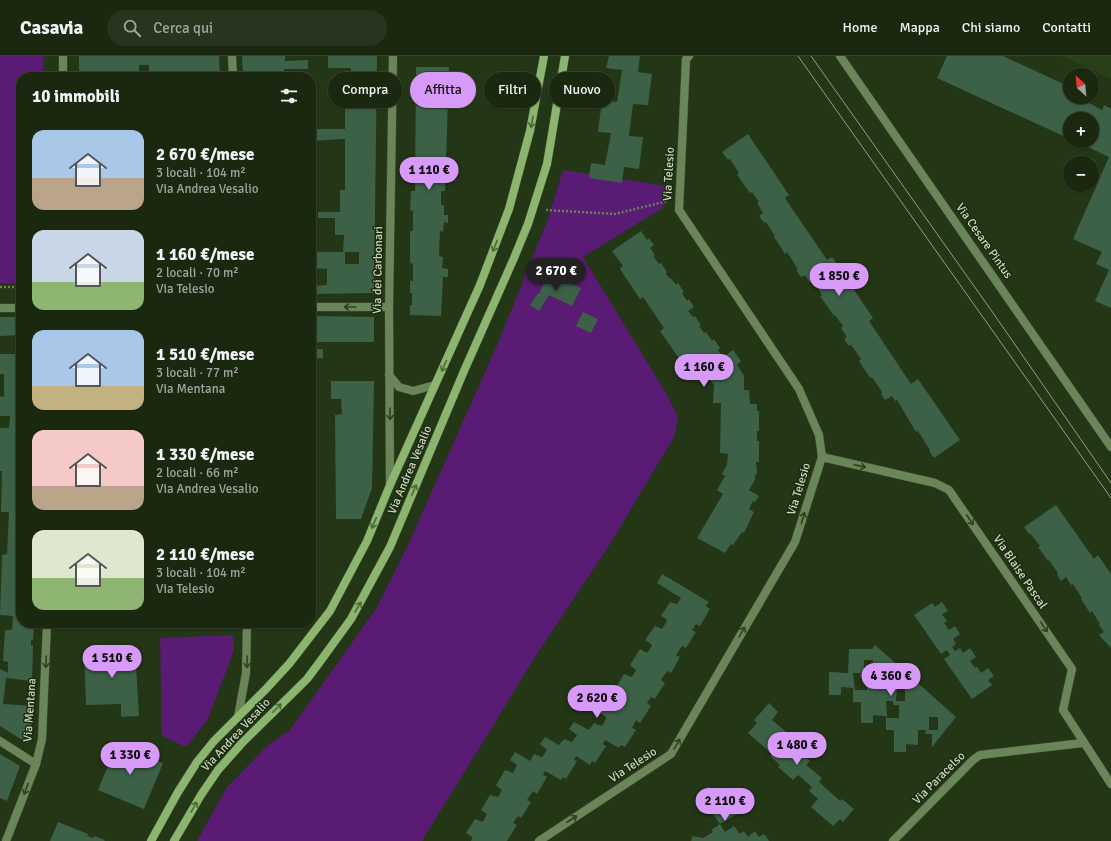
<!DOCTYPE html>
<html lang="it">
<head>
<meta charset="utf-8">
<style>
  :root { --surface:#1a2810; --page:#27341e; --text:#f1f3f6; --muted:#9fa69f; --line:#384430; --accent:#d89af8 }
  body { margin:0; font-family:Signika,sans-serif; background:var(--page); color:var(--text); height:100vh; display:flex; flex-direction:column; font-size:15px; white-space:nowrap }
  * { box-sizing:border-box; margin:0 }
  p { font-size:13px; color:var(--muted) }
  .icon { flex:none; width:22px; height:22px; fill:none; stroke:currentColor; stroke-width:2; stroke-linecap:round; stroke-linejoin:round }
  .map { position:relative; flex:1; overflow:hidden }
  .sheet { position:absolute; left:16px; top:16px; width:300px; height:556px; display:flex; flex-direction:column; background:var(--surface); border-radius:16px; box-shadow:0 1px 3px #0004,0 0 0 1px var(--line) }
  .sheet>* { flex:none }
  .top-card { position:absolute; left:328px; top:16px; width:380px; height:36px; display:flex; gap:8px }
  .needle { width:26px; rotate:333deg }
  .fabs { position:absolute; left:1063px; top:12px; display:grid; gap:8px }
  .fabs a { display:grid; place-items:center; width:36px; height:36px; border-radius:50%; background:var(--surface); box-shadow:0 1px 3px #0004,0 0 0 1px var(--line); font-size:20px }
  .price { position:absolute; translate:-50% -34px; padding:0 9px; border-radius:14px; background:var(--accent); color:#111; font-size:13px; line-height:26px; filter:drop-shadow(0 1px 2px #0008) }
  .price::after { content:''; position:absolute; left:50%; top:24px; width:12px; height:9px; margin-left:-6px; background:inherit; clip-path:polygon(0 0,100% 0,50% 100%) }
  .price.on { background:#222; color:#fff }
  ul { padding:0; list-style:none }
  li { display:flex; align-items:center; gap:12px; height:100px; padding:0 16px }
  li span { display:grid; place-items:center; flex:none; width:112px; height:80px; border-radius:12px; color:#555 }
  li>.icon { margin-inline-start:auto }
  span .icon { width:48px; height:48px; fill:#fffc; stroke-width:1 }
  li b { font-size:17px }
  h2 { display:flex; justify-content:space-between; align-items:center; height:48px; padding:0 16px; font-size:17px }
  .tag { padding:0 14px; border-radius:18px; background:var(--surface); box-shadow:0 1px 3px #0004,0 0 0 1px var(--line); font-size:14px; line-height:36px }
  .tag.on { background:var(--accent); color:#111 }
  header { display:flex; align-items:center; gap:24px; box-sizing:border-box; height:56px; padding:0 20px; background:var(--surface); border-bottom:1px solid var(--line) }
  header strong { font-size:19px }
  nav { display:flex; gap:22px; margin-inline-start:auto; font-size:14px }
  .search { width:280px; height:36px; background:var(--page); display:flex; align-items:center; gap:10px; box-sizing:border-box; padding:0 14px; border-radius:22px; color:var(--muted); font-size:15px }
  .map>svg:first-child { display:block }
  .built { fill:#2a4019 }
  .green { fill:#5a1b74 }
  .building { fill:#3c6147; fill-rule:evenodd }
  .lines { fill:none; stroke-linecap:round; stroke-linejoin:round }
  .minor-casing { stroke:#415335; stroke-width:9 }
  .secondary-casing { stroke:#415335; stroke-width:9 }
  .path { stroke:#6e7e63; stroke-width:2.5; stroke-dasharray:2 2; stroke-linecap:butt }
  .minor { stroke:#6b855a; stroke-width:8 }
  .secondary { stroke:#8cb570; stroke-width:8 }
  .tram { stroke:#909f87; stroke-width:1 }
  .oneway { stroke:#4d6a38 }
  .oneway2 { stroke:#2e421f }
  .labels { text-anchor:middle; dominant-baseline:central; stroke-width:3; stroke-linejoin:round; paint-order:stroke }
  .street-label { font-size:12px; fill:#cbd7c3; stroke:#1a2c0b }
</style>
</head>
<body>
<header>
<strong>Casavia</strong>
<div class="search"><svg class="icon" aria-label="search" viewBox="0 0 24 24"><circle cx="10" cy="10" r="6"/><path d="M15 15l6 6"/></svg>Cerca qui</div>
<nav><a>Home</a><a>Mappa</a><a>Chi siamo</a><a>Contatti</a></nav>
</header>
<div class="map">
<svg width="1111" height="785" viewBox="0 0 1111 785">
  <rect width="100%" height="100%" fill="#233616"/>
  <!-- built -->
  <path class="built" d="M1063,0H1111V23Z"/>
  <!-- green -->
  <g class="green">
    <path d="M0,0H43V21H21V227H0Z"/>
    <path d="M563,114L667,130L664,151L583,201L667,339L678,361L674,381L610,488L531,607L490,675L439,757L422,785H197L227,731L268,689L289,675L376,553L408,489L498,287L548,163Z"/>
    <path d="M233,579L234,594L208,663L186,691L162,680L160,582Z"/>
  </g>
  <!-- building -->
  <g class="building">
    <path d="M79,0H219L220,21H149V9H139V21H79Z"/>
    <path d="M242,0H285V5L308,4V13H284V21H243Z"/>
    <path d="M328,0H377L374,237L314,238V230L327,229V213L311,212V196H343L344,179H335V162H318V156H340V134H345V83L311,85V73H345V41H350L351,12H328ZM345,196H359V208H345Z"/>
    <path d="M609,0H640L638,16L652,18L648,49L633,48L629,80L643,81L639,113L624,111L622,127L589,122L591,107L605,109L611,77L598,76L602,44L617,46L622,14L606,12Z"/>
    <path d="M947,0H1003L1070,31V41H1092L1089,47L1102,54L1104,49L1111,53V252L1095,245L1109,214L1096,208L1102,196L1073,183L1109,101L1075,85H1092V63H1070V83L937,22Z"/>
    <path d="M416,11H449L445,135H441V149H444V159H448V167L444,166L443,176L440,175L439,200L443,201L442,212L448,213V221H443L441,260L410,259V249H412V237H410V225H413V208L410,207V175H413V155L410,154L411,135H415Z"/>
    <path d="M748,78L789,139L785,142L827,204L832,201L873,262L869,265L911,328L918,323L960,384L934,402L929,395L930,394L918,375L916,376L897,344L895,345L892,340L885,344L881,338L882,336L872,321L870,322L859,305L861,303L851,289L849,290L844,283L847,281L841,272L843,270L835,259L834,260L820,240L822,239L813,225L810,227L805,219L801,221L796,214L798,213L787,196L785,198L774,181L775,180L766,166L764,167L759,160L763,157L757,147L759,146L752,136L750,137L737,119L739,117L730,103L728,104L722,96Z"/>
    <path d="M641,175L647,184L649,182L654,189L650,192L655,199L653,200L659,208L661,207L667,216L666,218L670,223L671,222L676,229L678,227L684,236L682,237L687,245L689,243L694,251L688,255L693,261L695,260L701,269L699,270L704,277L706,276L712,285L714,283L720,292L718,294L723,301L733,294L741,305L737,309L744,320V334H749L750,348H757V355H759V375H757V385H759V406H756L757,417L754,421L756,422L749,434L759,440L755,446L753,445L749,453L754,456L744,477L742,476L733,489L731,488L725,497L697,482L723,438L717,434L725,420L722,418L727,409L728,398L720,397L721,347H713L714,329L703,314L694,320L684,303L681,305L660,275L664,272L643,241L640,243L620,213L623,210L612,195Z"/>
    <path d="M548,217L581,232L572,250L549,239L539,255L530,249L538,237L539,238Z"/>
    <path d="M583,256L598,263L591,277L576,270Z"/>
    <path d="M311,260L374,261V286H311Z"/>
    <path d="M0,261H21V279L0,280Z"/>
    <rect x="315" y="293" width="8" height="9"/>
    <path d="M0,298H21V567H34L33,584H31V590L33,589L32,625L6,622L3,648L32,650L31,685L27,687L0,670V613L8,617V606L3,605L5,574H12L13,560L0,559L2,499L7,498L9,456H1L2,415H0V372H9L10,360H0V340L4,341V318H0Z"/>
    <path d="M331,325H374L372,432L361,463H336L335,359L342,358L341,343H331Z"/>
    <path d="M1056,449L1094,503L1098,499L1111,518V592L1099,579L1104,576L1099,569L1100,568L1092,555L1090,557L1081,543L1082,542L1073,528L1071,529L1066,521L1061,525L1057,518L1058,517L1049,504L1048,505L1038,491L1040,490L1030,477L1029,478L1024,471Z"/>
    <path d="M311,469H315L316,482H311Z"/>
    <path d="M662,518L709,546L706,550L710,553L700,570L696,568L692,574L696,576L686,592L682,590L676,599L680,601L671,617L667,615L661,624L665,627L655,643L651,641L647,647L651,650L640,667L636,664L632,672L636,674L625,691L621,689L619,692L605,684L603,688L606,690L595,707L592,705L590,709L576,700L574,704L577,705L566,723L563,721L561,724L545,715L543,719L547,721L537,738L533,735L527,744L531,746L521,762L518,760L513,767L517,769L507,785H471L472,783V781L466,777L475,763L483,766L487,758L481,754L490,739L498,741L502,734L496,729L505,714L513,717L517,709L510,704L515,696L530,705L534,698L542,701L547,694L540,688L545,681L559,689L564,683L572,686L577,679L569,673L574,666L589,674L594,667L602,670L606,663V661L600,657L609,643L616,646L621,638L615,633L624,618L632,621L636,614L630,609L640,593L647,597L652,590L651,588L645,584L655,570L662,573L667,565L666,563L661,560L670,546L677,548L681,542L657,527Z"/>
    <path d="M942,546L948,555L942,558L947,565L944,567L949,574L955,570L960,578L953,583L956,588L952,591L955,595L960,592L963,597L970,592L976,601L970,605L975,612L977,611L981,617L988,612L994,620L988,624L992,629L972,643L944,603L950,599L947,594L941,598L914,559L932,547L935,551Z"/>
    <path d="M875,589L956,661L932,691V678H925L926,674H918V689L906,688V696H894V674H886V660L873,659V667H861V646H853V632L841,631V639H829V616L848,617L849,593H872ZM864,604H873V617H864ZM853,617H861L860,621H867V634H855ZM897,632H905V645H896ZM886,645H893V649H899V662H887ZM929,661H938V674H929Z"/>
    <path d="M135,592L139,660L121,661V648L86,649L84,595Z"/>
    <path d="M769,647L778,656L772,664L790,679L786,684L810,705L806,709L822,722L819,726L840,745L842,743L854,753L843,766L840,763L833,770L811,751L818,743L809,735L812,731L798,719L793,724L778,711L780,709L770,700L772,698L748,677L757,667L754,664Z"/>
    <path d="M117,688L163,707L144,753L98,734Z"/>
    <path d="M0,698L20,710L7,745L0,742Z"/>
    <path d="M707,731L718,733L714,747L716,750L725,752L736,745L742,755L720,768L725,776L734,770L740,778L744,775L748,781L755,775L759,781L764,778L769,785H691L692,780L703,782L713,776L711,774L720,768L710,754L707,756L702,749Z"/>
    <path d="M58,766L88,778L87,780L94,782L95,780L105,784L104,785H50Z"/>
  </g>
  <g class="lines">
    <defs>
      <g id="minor">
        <path d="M232,0L233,21"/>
        <path d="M840,0L1111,391"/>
        <path d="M63,21V0"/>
        <path d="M311,251H389"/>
        <path d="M0,252H21"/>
        <path d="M389,319L399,331L413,335L435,329"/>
        <path d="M822,401L935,427L949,434L1072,613L1063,654L1111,728"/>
        <path d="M390,429L389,251L393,0"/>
        <path d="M238,661L246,617L247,567"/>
        <path d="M0,685L36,708"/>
        <path d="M6,785L36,708L42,683L47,567"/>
        <path d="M539,785L671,698L795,486L822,401L819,379L799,333L679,154L686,3L689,0"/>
        <path d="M893,785L973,704L980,699L1083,687"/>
      </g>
      <g id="secondary">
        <path d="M151,785L178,736L197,706L214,685L266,633L289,608L330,555L367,485L390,429L480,229L509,153L530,75L544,0"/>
        <path d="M174,785L201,739L218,714L242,687L307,623L319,607L351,563L390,491L464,315L514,202L528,168L547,108L565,0"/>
      </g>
    </defs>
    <!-- minor casing -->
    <use href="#minor" class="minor-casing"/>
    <!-- secondary casing -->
    <use href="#secondary" class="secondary-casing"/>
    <!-- path -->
    <g class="path">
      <path d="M546,154L615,158L668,145"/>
      <path d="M0,231H21"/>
    </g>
    <!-- minor -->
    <use href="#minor" class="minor"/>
    <!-- secondary -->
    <use href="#secondary" class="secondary"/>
    <!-- tram -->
    <g class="tram">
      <path d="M798,0L1111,442"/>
      <path d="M811,0L991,254L1111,427"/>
    </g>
  </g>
  <!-- one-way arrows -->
  <defs><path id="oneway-shaft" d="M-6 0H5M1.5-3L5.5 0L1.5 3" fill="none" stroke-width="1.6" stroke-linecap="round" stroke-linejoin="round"/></defs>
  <g class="oneway">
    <use href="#oneway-shaft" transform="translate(532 66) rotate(100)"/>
    <use href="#oneway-shaft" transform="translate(495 190) rotate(111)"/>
    <use href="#oneway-shaft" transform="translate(444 310) rotate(114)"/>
    <use href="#oneway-shaft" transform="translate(414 434) rotate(-67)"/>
    <use href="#oneway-shaft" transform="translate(374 467) rotate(113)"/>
    <use href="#oneway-shaft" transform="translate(358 551) rotate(-59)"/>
    <use href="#oneway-shaft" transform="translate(277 652) rotate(-45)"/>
    <use href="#oneway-shaft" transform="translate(194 751) rotate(-60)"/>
  </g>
  <g class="oneway2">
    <use href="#oneway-shaft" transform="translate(350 251) rotate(180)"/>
    <use href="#oneway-shaft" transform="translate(390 358) rotate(89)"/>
    <use href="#oneway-shaft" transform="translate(860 410) rotate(13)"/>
    <use href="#oneway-shaft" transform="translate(803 462) rotate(-73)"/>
    <use href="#oneway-shaft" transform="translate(970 464) rotate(56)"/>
    <use href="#oneway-shaft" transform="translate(1044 571) rotate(56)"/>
    <use href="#oneway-shaft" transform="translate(742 576) rotate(-60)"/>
    <use href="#oneway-shaft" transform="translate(46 606) rotate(92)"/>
    <use href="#oneway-shaft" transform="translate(247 606) rotate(92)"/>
    <use href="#oneway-shaft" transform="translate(677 688) rotate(-60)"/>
    <use href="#oneway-shaft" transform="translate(26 733) rotate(111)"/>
    <use href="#oneway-shaft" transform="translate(572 763) rotate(-33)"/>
  </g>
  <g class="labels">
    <!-- street labels -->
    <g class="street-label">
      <text transform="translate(669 118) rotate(-87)">Via Telesio</text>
      <text transform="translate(984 185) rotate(55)">Via Cesare Pintus</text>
      <text transform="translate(378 214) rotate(-89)">Via dei Carbonari</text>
      <text transform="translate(410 414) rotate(-67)">Via Andrea Vesalio</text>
      <text transform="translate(799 433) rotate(-73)">Via Telesio</text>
      <text transform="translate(1020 516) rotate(56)">Via Blaise Pascal</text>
      <text transform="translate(30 654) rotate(-86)">Via Mentana</text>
      <text transform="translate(236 679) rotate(-47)">Via Andrea Vesalio</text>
      <text transform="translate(633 709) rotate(-33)">Via Telesio</text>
      <text transform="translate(939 722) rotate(-45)">Via Paracelso</text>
    </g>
  </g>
</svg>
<div class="fabs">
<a><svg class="needle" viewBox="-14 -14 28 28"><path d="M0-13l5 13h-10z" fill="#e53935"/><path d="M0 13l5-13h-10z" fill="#9fa69f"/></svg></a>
<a>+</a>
<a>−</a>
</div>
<b class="price" style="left:429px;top:135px">1 110 €</b>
<b class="price on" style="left:556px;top:236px">2 670 €</b>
<b class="price" style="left:839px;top:241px">1 850 €</b>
<b class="price" style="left:704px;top:332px">1 160 €</b>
<b class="price" style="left:112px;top:623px">1 510 €</b>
<b class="price" style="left:891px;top:641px">4 360 €</b>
<b class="price" style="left:597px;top:663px">2 620 €</b>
<b class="price" style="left:797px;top:710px">1 480 €</b>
<b class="price" style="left:130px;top:720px">1 330 €</b>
<b class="price" style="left:725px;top:766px">2 110 €</b>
<div class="top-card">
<a class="tag">Compra</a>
<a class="tag on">Affitta</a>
<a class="tag">Filtri</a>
<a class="tag">Nuovo</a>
</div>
<section class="sheet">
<h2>10 immobili<svg class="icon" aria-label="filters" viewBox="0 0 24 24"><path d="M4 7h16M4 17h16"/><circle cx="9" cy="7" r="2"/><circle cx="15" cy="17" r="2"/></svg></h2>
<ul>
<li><span style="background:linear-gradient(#a9c7e8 60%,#b9a48a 0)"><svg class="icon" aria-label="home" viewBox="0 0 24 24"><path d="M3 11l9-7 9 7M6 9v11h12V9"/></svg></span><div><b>2 670 €/mese</b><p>3 locali · 104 m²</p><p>Via Andrea Vesalio</p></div></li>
<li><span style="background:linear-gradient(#c9d6e8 65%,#8fb573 0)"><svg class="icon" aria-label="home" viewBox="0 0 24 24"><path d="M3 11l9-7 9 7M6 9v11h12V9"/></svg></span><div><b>1 160 €/mese</b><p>2 locali · 70 m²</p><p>Via Telesio</p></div></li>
<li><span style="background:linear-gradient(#a9c7e8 70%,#c2b280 0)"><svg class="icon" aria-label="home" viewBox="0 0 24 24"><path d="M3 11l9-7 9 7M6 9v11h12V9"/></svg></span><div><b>1 510 €/mese</b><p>3 locali · 77 m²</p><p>Via Mentana</p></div></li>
<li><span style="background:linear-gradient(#f6c9c9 70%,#b9a48a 0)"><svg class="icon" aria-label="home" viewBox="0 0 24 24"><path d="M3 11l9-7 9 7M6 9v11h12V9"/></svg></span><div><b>1 330 €/mese</b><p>2 locali · 66 m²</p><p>Via Andrea Vesalio</p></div></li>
<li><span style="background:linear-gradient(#dfe7d0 60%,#8fb573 0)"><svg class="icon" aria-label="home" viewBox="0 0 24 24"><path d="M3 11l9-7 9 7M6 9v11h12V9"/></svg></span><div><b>2 110 €/mese</b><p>3 locali · 104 m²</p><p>Via Telesio</p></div></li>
</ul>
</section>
</div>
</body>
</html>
